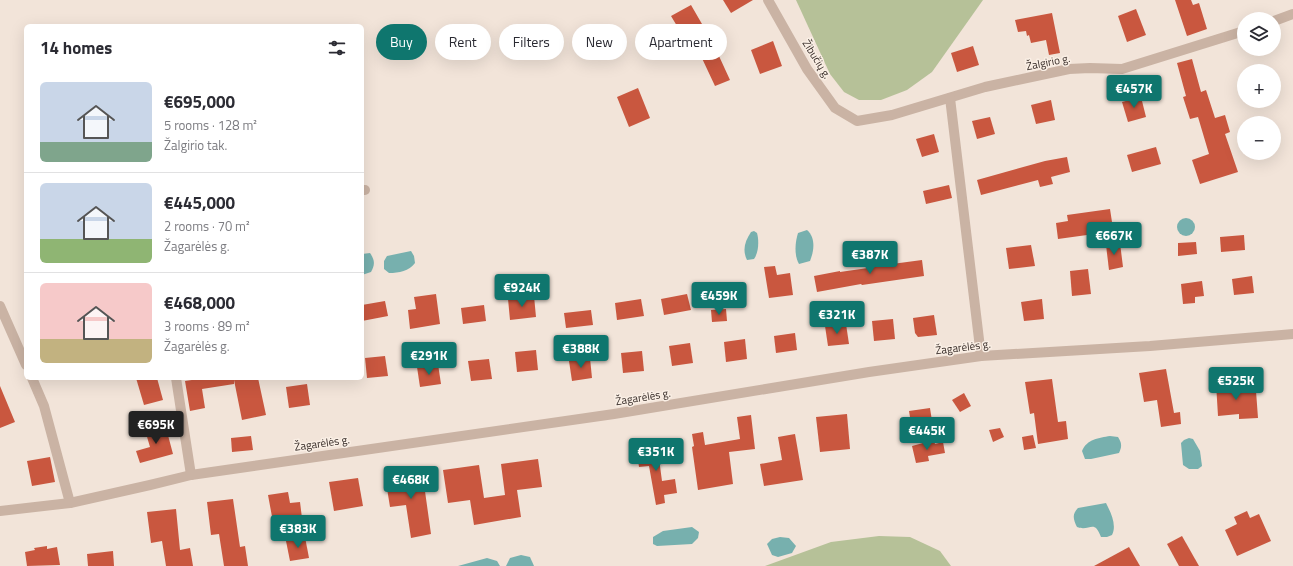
<!DOCTYPE html>
<html lang="en">
<head>
<meta charset="utf-8">
<style>
  :root { --surface:#fff; --page:#f2f2f3; --text:#2b2b33; --muted:#7c7c81; --line:#e1e1e2; --accent:#0f766e }
  body { margin:0; font-family:"Titillium Web",sans-serif; background:var(--page); color:var(--text); height:100vh; display:flex; flex-direction:column; font-size:15px; white-space:nowrap }
  * { box-sizing:border-box; margin:0 }
  p { font-size:13px; color:var(--muted) }
  .icon { flex:none; width:22px; height:22px; fill:none; stroke:currentColor; stroke-width:2; stroke-linecap:round; stroke-linejoin:round }
  .map { position:relative; flex:1; overflow:hidden }
  .drawer { position:absolute; left:24px; top:24px; width:340px; height:356px; display:flex; flex-direction:column; background:var(--surface); border-radius:6px; box-shadow:0 4px 16px #0002 }
  .drawer>* { flex:none }
  .top-card { position:absolute; left:376px; top:24px; width:380px; height:36px; display:flex; gap:8px }
  .tools { position:absolute; left:1237px; top:12px; display:grid; gap:8px }
  .tools a { display:grid; place-items:center; width:44px; height:44px; border-radius:50%; background:var(--surface); box-shadow:0 4px 16px #0002; font-size:20px }
  .price { position:absolute; translate:-50% -34px; padding:0 9px; border-radius:4px; background:var(--accent); color:#fff; font-size:13px; line-height:26px; filter:drop-shadow(0 1px 2px #0008) }
  .price::after { content:''; position:absolute; left:50%; top:24px; width:12px; height:9px; margin-left:-6px; background:inherit; clip-path:polygon(0 0,100% 0,50% 100%) }
  .price.on { background:#222; color:#fff }
  ul { padding:0; list-style:none }
  li { display:flex; align-items:center; gap:12px; height:100px; padding:0 16px }
  li+li { border-top:1px solid var(--line) }
  li span { display:grid; place-items:center; flex:none; width:112px; height:80px; border-radius:6px; color:#555 }
  li>.icon { margin-inline-start:auto }
  span .icon { width:48px; height:48px; fill:#fffc; stroke-width:1 }
  li b { font-size:17px }
  h2 { display:flex; justify-content:space-between; align-items:center; height:48px; padding:0 16px; font-size:17px }
  .tag { padding:0 14px; border-radius:18px; background:var(--surface); box-shadow:0 4px 16px #0002; font-size:14px; line-height:36px }
  .tag.on { background:var(--accent); color:#fff }
  .map>svg:first-child { display:block }
  .green { fill:#b6c198 }
  .water { fill:#77b0ae }
  .building { fill:#c9573f }
  .lines { fill:none; stroke-linecap:round; stroke-linejoin:round }
  .minor { stroke:#cab3a4; stroke-width:10 }
  .labels { text-anchor:middle; dominant-baseline:central; stroke-width:3; stroke-linejoin:round; paint-order:stroke }
  .street-label { font-size:11px; fill:#352a26; stroke:#faefe5 }
</style>
</head>
<body>
<div class="map">
<svg width="1293" height="566" viewBox="0 0 1293 566">
  <rect width="100%" height="100%" fill="#f2e4d9"/>
  <!-- green -->
  <g class="green">
    <path d="M796,0H983L932,72L907,90L881,100H859L844,92L830,74Z"/>
    <path d="M879,536L910,537L940,551L951,566H765L831,542Z"/>
  </g>
  <!-- water -->
  <g class="water">
    <circle cx="1186" cy="227" r="9"/>
    <path d="M807,230C816,238 814,251 810,261L799,264C794,255 795,243 798,233Z"/>
    <path d="M754,231L757,233C759,240 759,252 754,259L747,260C742,250 745,241 751,232Z"/>
    <path d="M411,251L414,256L415,263C409,271 399,273 389,273L384,269V261L387,256Z"/>
    <path d="M370,253C375,260 375,265 371,272L362,275V254Z"/>
    <path d="M1110,436L1118,437C1122,443 1122,447 1119,453L1091,459H1085L1082,451C1087,439 1099,438 1110,436Z"/>
    <path d="M1189,438L1193,439L1200,451L1202,466L1198,469H1189L1183,465L1181,443L1184,440Z"/>
    <path d="M1106,503C1111,513 1117,525 1112,535L1107,537H1101C1094,518 1090,532 1077,527C1073,519 1072,514 1078,508Z"/>
    <path d="M692,527L699,532L698,538L692,544L657,546L653,544V537L663,531Z"/>
    <path d="M780,537L789,538L796,546L792,553L778,557L772,555L767,544L772,539Z"/>
    <path d="M521,555L530,557L534,566H506L510,558Z"/>
    <path d="M487,558L497,561L500,566H458Z"/>
  </g>
  <!-- building -->
  <g class="building">
    <path d="M723,0H753L731,13Z"/>
    <path d="M1175,0H1191L1193,5L1199,3L1207,29L1187,36Z"/>
    <path d="M691,5L713,43L730,80L715,86L692,37L686,41L671,16Z"/>
    <path d="M1136,9L1146,35L1127,42L1118,16Z"/>
    <path d="M1052,13L1060,53L1049,55L1046,40L1031,43L1029,35L1027,36L1026,31L1018,32L1015,20Z"/>
    <path d="M773,41L782,66L760,74L751,50Z"/>
    <path d="M973,46L979,65L957,72L951,53Z"/>
    <path d="M1192,59L1201,92L1206,90L1215,118L1225,115L1230,132L1225,134L1238,172L1200,184L1192,160L1209,154L1198,117L1190,119L1183,97L1186,96L1177,63Z"/>
    <path d="M638,88L650,118L629,127L617,97Z"/>
    <path d="M1141,97L1146,117L1128,122L1122,102Z"/>
    <path d="M1051,100L1055,120L1036,124L1031,105Z"/>
    <path d="M990,117L995,134L977,139L972,121Z"/>
    <path d="M934,134L939,152L922,157L916,139Z"/>
    <path d="M1156,147L1161,164L1132,172L1127,155Z"/>
    <path d="M1067,157L1070,172L1051,177L1053,184L1040,187L1038,180L981,195L977,180L1045,161Z"/>
    <path d="M949,185L952,198L926,204L923,191Z"/>
    <path d="M1110,209L1114,235L1087,240V235L1058,239L1056,223L1068,221L1067,215Z"/>
    <path d="M1244,235L1245,250L1221,252L1220,237Z"/>
    <path d="M1196,242L1197,254L1178,256V243Z"/>
    <path d="M1120,243L1123,267L1109,270L1106,245Z"/>
    <path d="M1031,245L1035,266L1009,269L1006,248Z"/>
    <path d="M891,257L892,264L922,260L924,276L862,285L861,284L817,292L814,276L840,271V272L875,267L874,259Z"/>
    <path d="M775,266L777,275L790,273L793,295L769,298L764,267Z"/>
    <path d="M1088,269L1091,294L1072,296L1070,271Z"/>
    <path d="M1252,276L1254,293L1234,295L1232,279Z"/>
    <path d="M1202,281L1204,296L1195,297V303L1183,304L1181,284Z"/>
    <path d="M741,282L742,299L722,301L720,284Z"/>
    <path d="M436,294L440,324L410,329L408,310L416,309L414,297Z"/>
    <path d="M687,294L691,310L664,315L661,299Z"/>
    <path d="M534,296L536,317L510,320L508,299Z"/>
    <path d="M641,299L644,316L617,320L615,303Z"/>
    <path d="M1042,299L1044,319L1024,321L1021,302Z"/>
    <path d="M385,301L388,316L362,321V305Z"/>
    <path d="M484,305L486,321L463,324L461,308Z"/>
    <path d="M726,309L727,321L712,322L711,310Z"/>
    <path d="M591,310L593,325L566,328L564,313Z"/>
    <path d="M934,315L937,335L918,337L915,333L913,318Z"/>
    <path d="M893,319L895,339L874,341L872,321Z"/>
    <path d="M846,324L849,344L828,346L825,326Z"/>
    <path d="M795,333L797,350L776,353L774,336Z"/>
    <path d="M745,339L747,359L726,362L724,342Z"/>
    <path d="M690,343L693,363L672,366L669,346Z"/>
    <path d="M536,350L538,370L517,372L515,352Z"/>
    <path d="M642,351L644,371L623,373L621,353Z"/>
    <path d="M385,356L388,376L367,378L365,358Z"/>
    <path d="M590,358L592,378L572,381L569,361Z"/>
    <path d="M489,359L492,379L471,381L468,361Z"/>
    <path d="M438,364L441,384L420,387L417,367Z"/>
    <path d="M1166,369L1174,413L1180,412L1181,424L1161,427L1157,400L1144,402L1139,373Z"/>
    <path d="M136,378H157L163,400L144,405Z"/>
    <path d="M205,378H258L266,415L242,420L234,380V384L202,389L205,408L190,411L185,381Z"/>
    <path d="M1052,379L1058,422L1066,421L1068,439L1038,444L1034,413L1030,414L1025,382Z"/>
    <path d="M1239,381L1240,392L1256,391L1258,418L1239,419V414L1218,416L1216,383Z"/>
    <path d="M307,384L310,405L289,408L286,387Z"/>
    <path d="M0,386L15,422L0,428Z"/>
    <path d="M964,393L971,406L960,412L952,400Z"/>
    <path d="M930,408L932,421L911,423L909,411Z"/>
    <path d="M847,414L850,449L820,452L816,417Z"/>
    <path d="M751,415L755,449L729,452L733,484L698,490L692,447L694,446L692,434L703,432L705,445L740,439L737,417Z"/>
    <path d="M165,424L173,454L140,463L136,451L150,447L145,430Z"/>
    <path d="M1000,428L1004,437L993,442L989,430Z"/>
    <path d="M795,434L803,480L764,486L760,464L782,460L778,437Z"/>
    <path d="M1033,435L1036,448L1024,450L1022,437Z"/>
    <path d="M251,436L253,450L232,452L231,438Z"/>
    <path d="M934,440L935,444L943,442L945,453L928,456L929,461L916,463L912,446Z"/>
    <path d="M657,444L662,481L675,479L677,493L664,495L665,503L656,505L649,466L639,467L636,447Z"/>
    <path d="M50,457L55,482L32,486L27,461Z"/>
    <path d="M538,459L542,487L517,490L521,517L474,525L470,500L448,503L443,470L479,465L484,498L505,495L501,464Z"/>
    <path d="M422,470L431,534L411,538L406,505L390,507L385,476Z"/>
    <path d="M358,478L363,506L334,511L329,482Z"/>
    <path d="M288,492L290,503L300,502L302,518L273,522L268,495Z"/>
    <path d="M233,499L240,547L245,546L248,566H224L219,534L211,535L207,502Z"/>
    <path d="M176,509L180,550L190,548L193,566H166L162,541L151,543L147,512Z"/>
    <path d="M1247,511L1250,518L1259,514L1271,541L1237,556L1225,530L1237,524L1234,517Z"/>
    <path d="M1182,536L1199,566H1179L1167,544Z"/>
    <path d="M305,537L309,558L290,561L286,541Z"/>
    <path d="M47,546V549L57,547L60,565L27,566L25,552L35,550L34,548Z"/>
    <path d="M1129,547L1140,566H1094Z"/>
    <path d="M113,551L114,566H88L87,554Z"/>
  </g>
  <g class="lines">
    <!-- minor -->
    <g class="minor">
      <path d="M768,0L807,69L835,108L857,121L892,115L985,87L1069,69L1090,68L1122,69L1244,31"/>
      <path d="M1274,21L1293,14"/>
      <path d="M950,98L981,356"/>
      <path d="M362,190H365"/>
      <path d="M0,306L26,365"/>
      <path d="M32,378L44,406L70,503"/>
      <path d="M176,378L191,475"/>
      <path d="M0,511L70,503L150,485L191,475L614,414L869,372L981,356L1150,346L1293,334"/>
    </g>
  </g>
  <g class="labels">
    <!-- street labels -->
    <g class="street-label">
      <text transform="translate(817 59) rotate(58)">Žibučių g.</text>
      <text transform="translate(1048 62) rotate(-11)">Žalgirio g.</text>
      <text transform="translate(963 347) rotate(-7)">Žagarėlės g.</text>
      <text transform="translate(643 397) rotate(-9)">Žagarėlės g.</text>
      <text transform="translate(322 443) rotate(-8)">Žagarėlės g.</text>
    </g>
  </g>
</svg>
<div class="tools">
<a><svg class="icon" aria-label="layers" viewBox="0 0 24 24"><path d="M12 4l9 5-9 5-9-5zM3 14l9 5 9-5"/></svg></a>
<a>+</a>
<a>−</a>
</div>
<b class="price" style="left:1134px;top:109px">€457K</b>
<b class="price" style="left:1114px;top:256px">€667K</b>
<b class="price" style="left:870px;top:275px">€387K</b>
<b class="price" style="left:522px;top:308px">€924K</b>
<b class="price" style="left:719px;top:316px">€459K</b>
<b class="price" style="left:837px;top:335px">€321K</b>
<b class="price" style="left:581px;top:369px">€388K</b>
<b class="price" style="left:429px;top:376px">€291K</b>
<b class="price" style="left:1236px;top:401px">€525K</b>
<b class="price on" style="left:156px;top:445px">€695K</b>
<b class="price" style="left:927px;top:451px">€445K</b>
<b class="price" style="left:656px;top:472px">€351K</b>
<b class="price" style="left:411px;top:500px">€468K</b>
<b class="price" style="left:298px;top:549px">€383K</b>
<div class="top-card">
<a class="tag on">Buy</a>
<a class="tag">Rent</a>
<a class="tag">Filters</a>
<a class="tag">New</a>
<a class="tag">Apartment</a>
</div>
<section class="drawer">
<h2>14 homes<svg class="icon" aria-label="filters" viewBox="0 0 24 24"><path d="M4 7h16M4 17h16"/><circle cx="9" cy="7" r="2"/><circle cx="15" cy="17" r="2"/></svg></h2>
<ul>
<li><span style="background:linear-gradient(#c9d6e8 75%,#7fa58c 0)"><svg class="icon" aria-label="home" viewBox="0 0 24 24"><path d="M3 11l9-7 9 7M6 9v11h12V9"/></svg></span><div><b>€695,000</b><p>5 rooms · 128 m²</p><p>Žalgirio tak.</p></div></li>
<li><span style="background:linear-gradient(#c9d6e8 70%,#8fb573 0)"><svg class="icon" aria-label="home" viewBox="0 0 24 24"><path d="M3 11l9-7 9 7M6 9v11h12V9"/></svg></span><div><b>€445,000</b><p>2 rooms · 70 m²</p><p>Žagarėlės g.</p></div></li>
<li><span style="background:linear-gradient(#f6c9c9 70%,#c2b280 0)"><svg class="icon" aria-label="home" viewBox="0 0 24 24"><path d="M3 11l9-7 9 7M6 9v11h12V9"/></svg></span><div><b>€468,000</b><p>3 rooms · 89 m²</p><p>Žagarėlės g.</p></div></li>
</ul>
</section>
</div>
</body>
</html>
